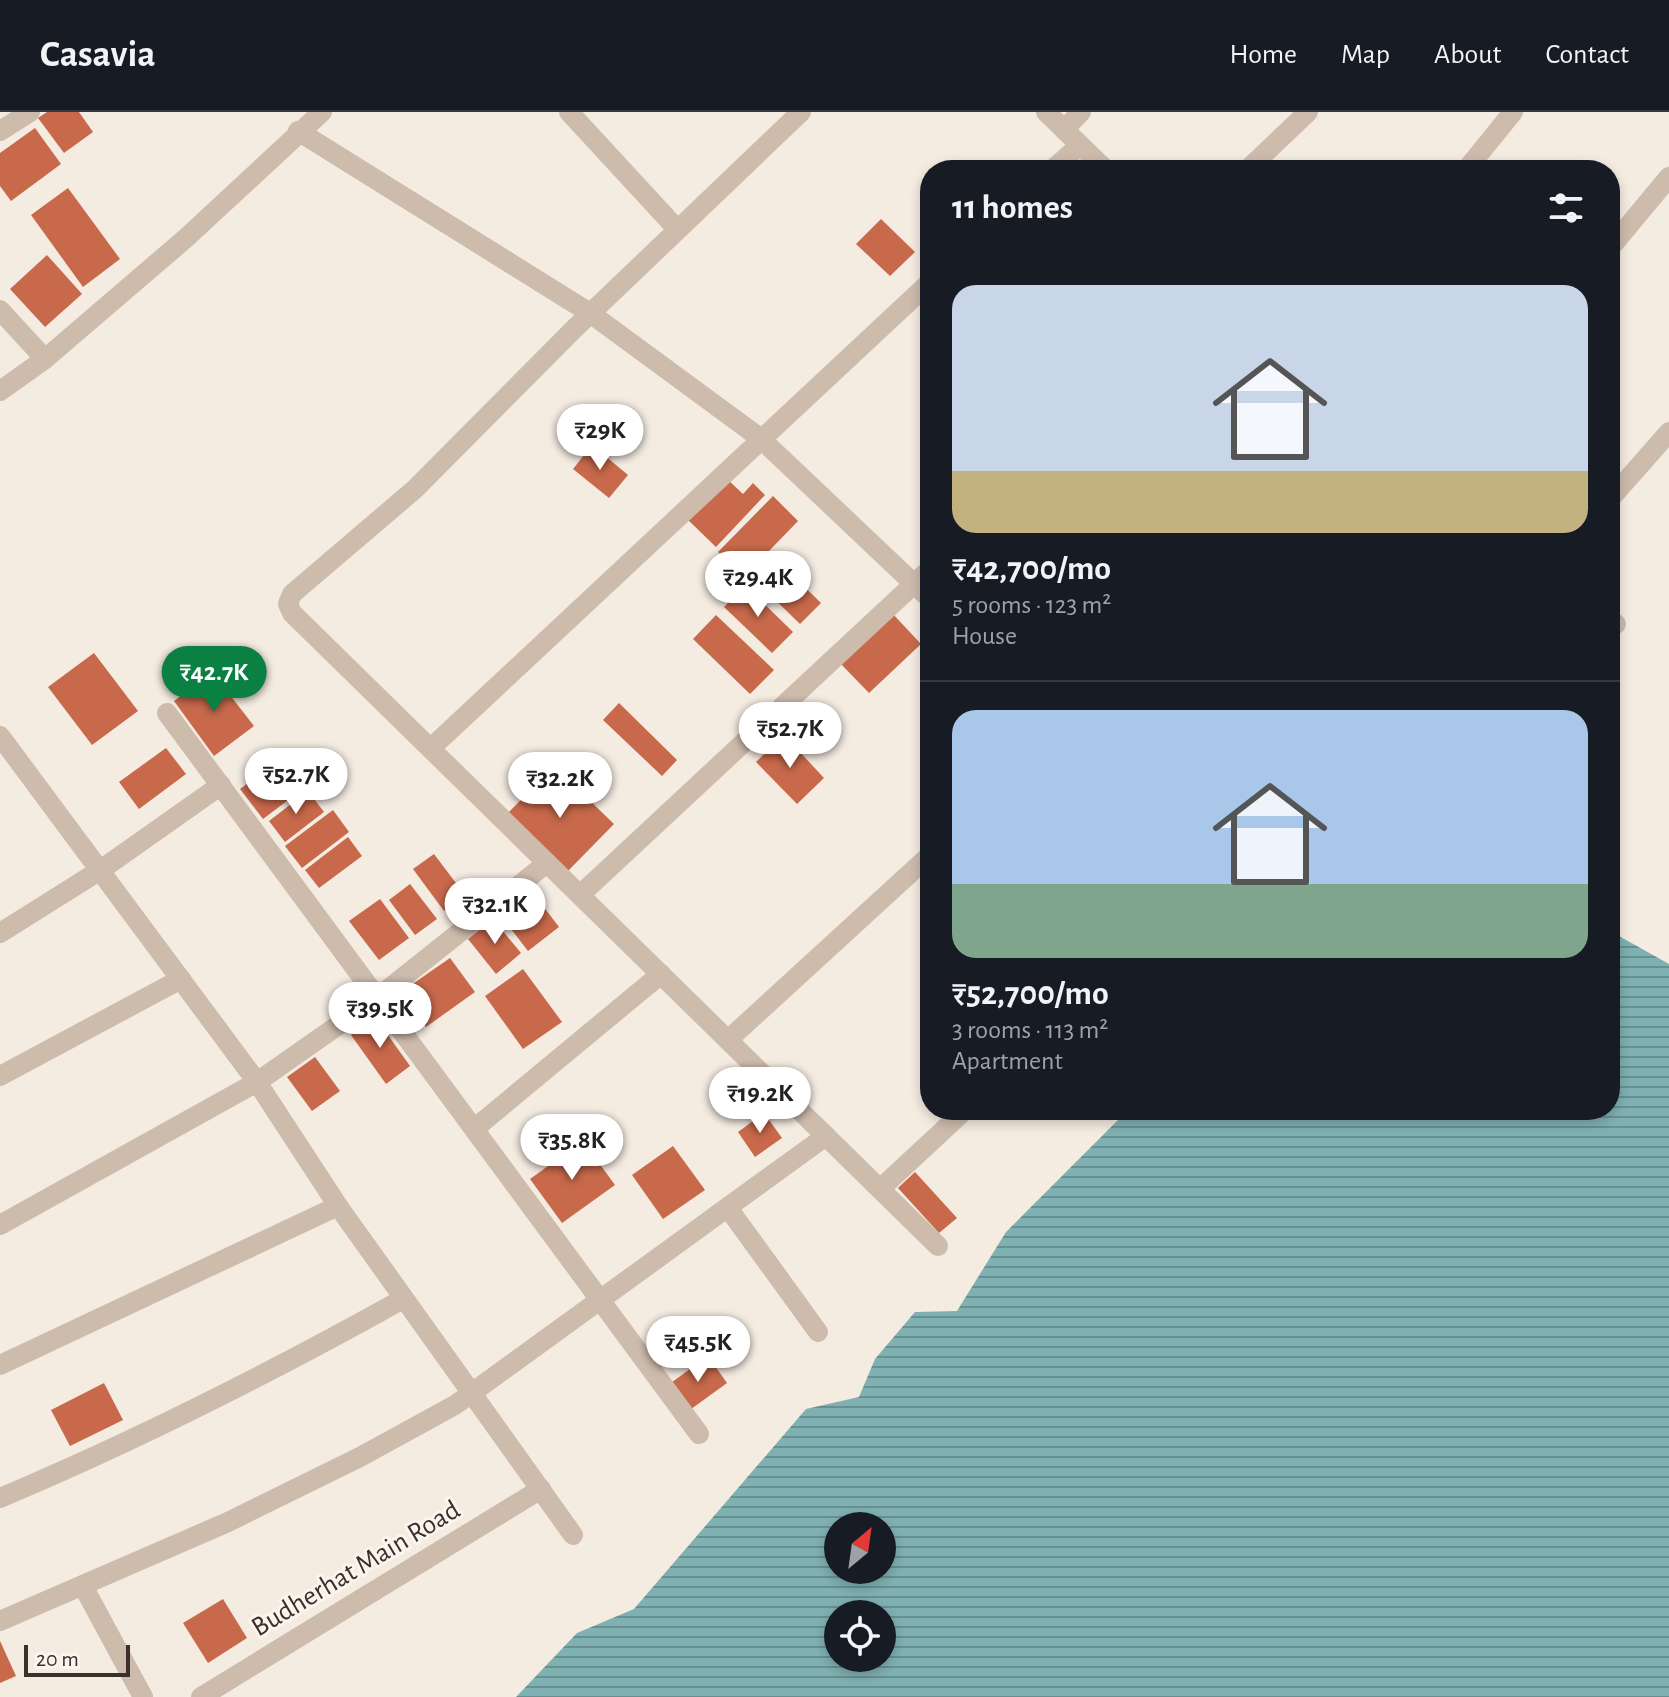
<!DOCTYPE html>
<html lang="en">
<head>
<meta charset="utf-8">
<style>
  :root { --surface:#171b24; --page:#242831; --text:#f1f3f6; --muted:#9ea1a6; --line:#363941; --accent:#0b8043 }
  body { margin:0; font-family:"Alegreya Sans",sans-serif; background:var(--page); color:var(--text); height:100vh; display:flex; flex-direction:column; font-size:30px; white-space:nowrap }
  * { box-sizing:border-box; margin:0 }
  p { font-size:26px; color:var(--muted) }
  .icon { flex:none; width:44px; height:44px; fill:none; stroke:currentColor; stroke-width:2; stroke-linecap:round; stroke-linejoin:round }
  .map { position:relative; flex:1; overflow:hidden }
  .drawer { position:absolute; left:920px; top:48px; width:700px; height:960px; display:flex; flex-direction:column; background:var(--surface); border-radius:32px; box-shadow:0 4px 12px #0003 }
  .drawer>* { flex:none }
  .needle { width:52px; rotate:29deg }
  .fabs { position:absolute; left:824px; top:1400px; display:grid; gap:16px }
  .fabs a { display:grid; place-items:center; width:72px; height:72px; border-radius:50%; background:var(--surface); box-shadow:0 4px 12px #0003; font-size:40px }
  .scale { position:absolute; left:24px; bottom:20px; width:106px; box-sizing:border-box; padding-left:8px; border:4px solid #3b302b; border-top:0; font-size:22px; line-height:28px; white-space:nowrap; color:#3b302b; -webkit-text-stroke:6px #fbf5ee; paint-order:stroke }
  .price { position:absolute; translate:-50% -68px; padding:0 18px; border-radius:28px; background:#fff; color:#222; font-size:26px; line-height:52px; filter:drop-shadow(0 2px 4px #0008) }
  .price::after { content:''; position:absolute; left:50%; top:48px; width:24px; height:18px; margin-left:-12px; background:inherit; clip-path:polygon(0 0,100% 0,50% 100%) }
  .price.selected { background:var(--accent); color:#fff }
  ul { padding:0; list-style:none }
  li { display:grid; align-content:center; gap:16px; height:424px; padding:0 32px }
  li+li { border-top:2px solid var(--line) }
  li span { display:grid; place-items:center; height:248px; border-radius:24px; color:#555 }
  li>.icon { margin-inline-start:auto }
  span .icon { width:144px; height:144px; fill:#fffc; stroke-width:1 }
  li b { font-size:34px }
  h2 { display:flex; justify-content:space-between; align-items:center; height:96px; padding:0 32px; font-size:34px }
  header { display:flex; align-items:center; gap:48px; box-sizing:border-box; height:112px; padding:0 40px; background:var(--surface); border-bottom:2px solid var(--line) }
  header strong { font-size:38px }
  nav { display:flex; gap:44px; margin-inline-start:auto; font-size:28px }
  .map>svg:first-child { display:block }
  .water { fill:url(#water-rules); fill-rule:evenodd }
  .building { fill:#c8694b }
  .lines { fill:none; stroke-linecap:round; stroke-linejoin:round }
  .minor { stroke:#cdbbac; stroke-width:20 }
  .labels { text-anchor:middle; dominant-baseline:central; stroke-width:6; stroke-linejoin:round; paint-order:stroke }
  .street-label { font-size:28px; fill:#3b302b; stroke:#fbf5ee }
</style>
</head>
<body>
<header>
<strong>Casavia</strong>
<nav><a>Home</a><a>Map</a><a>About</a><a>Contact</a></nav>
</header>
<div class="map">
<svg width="1669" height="1585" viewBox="0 0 1669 1585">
  <defs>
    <pattern id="water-rules" width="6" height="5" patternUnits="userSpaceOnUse" patternTransform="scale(2)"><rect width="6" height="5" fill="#7fb0b2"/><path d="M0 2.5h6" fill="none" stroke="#699091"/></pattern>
  </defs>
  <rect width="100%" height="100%" fill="#f4ebe1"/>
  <!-- water -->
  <path class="water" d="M1610,819L1669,852V1585H516L577,1521L634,1497L806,1297L859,1285L875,1247L915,1200L957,1199L1006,1120L1128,998H1610ZM838,1414H882V1458H838ZM838,1502H882V1546H838Z"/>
  <!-- building -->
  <g class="building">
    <path d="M47,0H79L93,20L64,41L38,6Z"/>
    <path d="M35,16L61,52L11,89L0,74V41Z"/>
    <path d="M68,76L120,147L83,175L31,103Z"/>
    <path d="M881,107L915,140L890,164L856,132Z"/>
    <path d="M47,143L82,182L45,215L10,177Z"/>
    <path d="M592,333L628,363L609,386L573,357Z"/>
    <path d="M725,365L743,382L753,371L765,383L716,435L686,406Z"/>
    <path d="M773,384L798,409L744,465L718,440Z"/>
    <path d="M778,449L821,491L800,512L757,470Z"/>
    <path d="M745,473L793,520L772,541L724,495Z"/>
    <path d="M891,500L921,532L869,581L839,550Z"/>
    <path d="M716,503L774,558L750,582L693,527Z"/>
    <path d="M94,541L138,599L92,633L48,575Z"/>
    <path d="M212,560L254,614L214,644L174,589Z"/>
    <path d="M619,591L677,648L662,664L603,608Z"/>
    <path d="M784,623L824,666L797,692L756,650Z"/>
    <path d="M166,636L186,662L139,697L119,670Z"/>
    <path d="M289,640L312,670L263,707L240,677Z"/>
    <path d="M554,654L614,712L566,761L506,703Z"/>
    <path d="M308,679L324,700L285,730L269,709Z"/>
    <path d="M333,698L349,720L302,756L285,734Z"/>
    <path d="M348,725L362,744L319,776L305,758Z"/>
    <path d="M434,742L465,783L444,799L413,757Z"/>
    <path d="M410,772L437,807L415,823L389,788Z"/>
    <path d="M530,777L559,815L528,839L498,800Z"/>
    <path d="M380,787L409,826L379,848L349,809Z"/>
    <path d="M493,807L521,841L496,862L468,827Z"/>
    <path d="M450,846L475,880L426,915L401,880Z"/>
    <path d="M523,857L562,910L523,937L485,884Z"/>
    <path d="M375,905L410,954L386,972L351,923Z"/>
    <path d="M315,945L340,979L312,999L287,965Z"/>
    <path d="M764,1001L782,1026L755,1045L738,1020Z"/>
    <path d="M583,1029L615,1073L562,1111L530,1067Z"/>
    <path d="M673,1034L705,1078L663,1107L632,1063Z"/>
    <path d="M915,1060L957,1106L939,1121L898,1076Z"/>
    <path d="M708,1244L727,1271L687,1300L668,1273Z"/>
    <path d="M104,1271L123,1308L70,1334L51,1298Z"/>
    <path d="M223,1487L247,1526L208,1551L183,1511Z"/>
    <path d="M0,1529L16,1564L0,1571Z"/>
  </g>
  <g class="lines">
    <!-- minor -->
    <g class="minor">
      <path d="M569,0L677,117"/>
      <path d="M801,0L574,217L415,377L292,482L288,492L292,501L938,1134"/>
      <path d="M1046,0L1106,58"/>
      <path d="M1064,18L1081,0"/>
      <path d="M0,19L30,0"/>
      <path d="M298,19L590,201L760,326L930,487"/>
      <path d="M1052,58L1079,34"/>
      <path d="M1247,58L1308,0"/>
      <path d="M1466,58L1513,0"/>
      <path d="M1610,136L1669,65"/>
      <path d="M0,198L45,247"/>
      <path d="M0,279L45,247L186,126L322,0"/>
      <path d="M1610,387L1669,320"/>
      <path d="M1610,507L1616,512"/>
      <path d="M167,601L699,1322"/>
      <path d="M0,624L257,970L338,1094L573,1423"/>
      <path d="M431,636L930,170"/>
      <path d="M580,783L930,457"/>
      <path d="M0,821L102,757L221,673"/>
      <path d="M728,928L930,743"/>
      <path d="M0,964L181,867"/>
      <path d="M474,1017L661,862"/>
      <path d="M880,1077L965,998"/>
      <path d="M728,1096L818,1220"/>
      <path d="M0,1113L257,970L377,886L547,751"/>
      <path d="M0,1253L338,1094"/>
      <path d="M0,1386C138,1328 272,1260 403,1187"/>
      <path d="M83,1474L143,1585"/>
      <path d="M0,1509L228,1410L360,1345L455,1293L826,1024"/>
      <path d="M201,1585L541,1377"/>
    </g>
  </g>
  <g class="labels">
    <!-- street labels -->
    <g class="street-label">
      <text transform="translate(356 1457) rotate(-31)">Budherhat Main Road</text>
    </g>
  </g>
</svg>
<div class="fabs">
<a><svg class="needle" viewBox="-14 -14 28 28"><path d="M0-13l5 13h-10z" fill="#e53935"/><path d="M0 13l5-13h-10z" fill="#9ea1a6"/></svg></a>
<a><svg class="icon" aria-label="locate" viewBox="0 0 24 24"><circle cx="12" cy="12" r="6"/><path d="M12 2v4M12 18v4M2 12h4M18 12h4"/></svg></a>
</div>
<div class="scale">20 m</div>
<b class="price" style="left:600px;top:360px">₹29K</b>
<b class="price" style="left:758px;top:507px">₹29.4K</b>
<b class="price selected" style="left:214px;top:602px">₹42.7K</b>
<b class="price" style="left:790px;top:658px">₹52.7K</b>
<b class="price" style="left:296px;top:704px">₹52.7K</b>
<b class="price" style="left:560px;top:708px">₹32.2K</b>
<b class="price" style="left:495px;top:834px">₹32.1K</b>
<b class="price" style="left:380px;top:938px">₹39.5K</b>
<b class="price" style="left:760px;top:1023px">₹19.2K</b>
<b class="price" style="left:572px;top:1070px">₹35.8K</b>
<b class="price" style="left:698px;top:1272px">₹45.5K</b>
<section class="drawer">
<h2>11 homes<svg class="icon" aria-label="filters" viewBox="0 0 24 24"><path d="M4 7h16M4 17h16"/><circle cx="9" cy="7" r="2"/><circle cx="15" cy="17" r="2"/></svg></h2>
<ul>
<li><span style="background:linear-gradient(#c9d6e8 75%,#c2b280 0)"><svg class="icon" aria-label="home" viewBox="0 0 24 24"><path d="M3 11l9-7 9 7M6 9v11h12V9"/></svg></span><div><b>₹42,700/mo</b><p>5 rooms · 123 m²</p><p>House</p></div></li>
<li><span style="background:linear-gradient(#a9c7e8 70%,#7fa58c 0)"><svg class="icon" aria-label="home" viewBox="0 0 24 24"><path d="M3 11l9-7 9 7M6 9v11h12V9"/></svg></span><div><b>₹52,700/mo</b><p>3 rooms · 113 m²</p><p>Apartment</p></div></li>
</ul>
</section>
</div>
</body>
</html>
